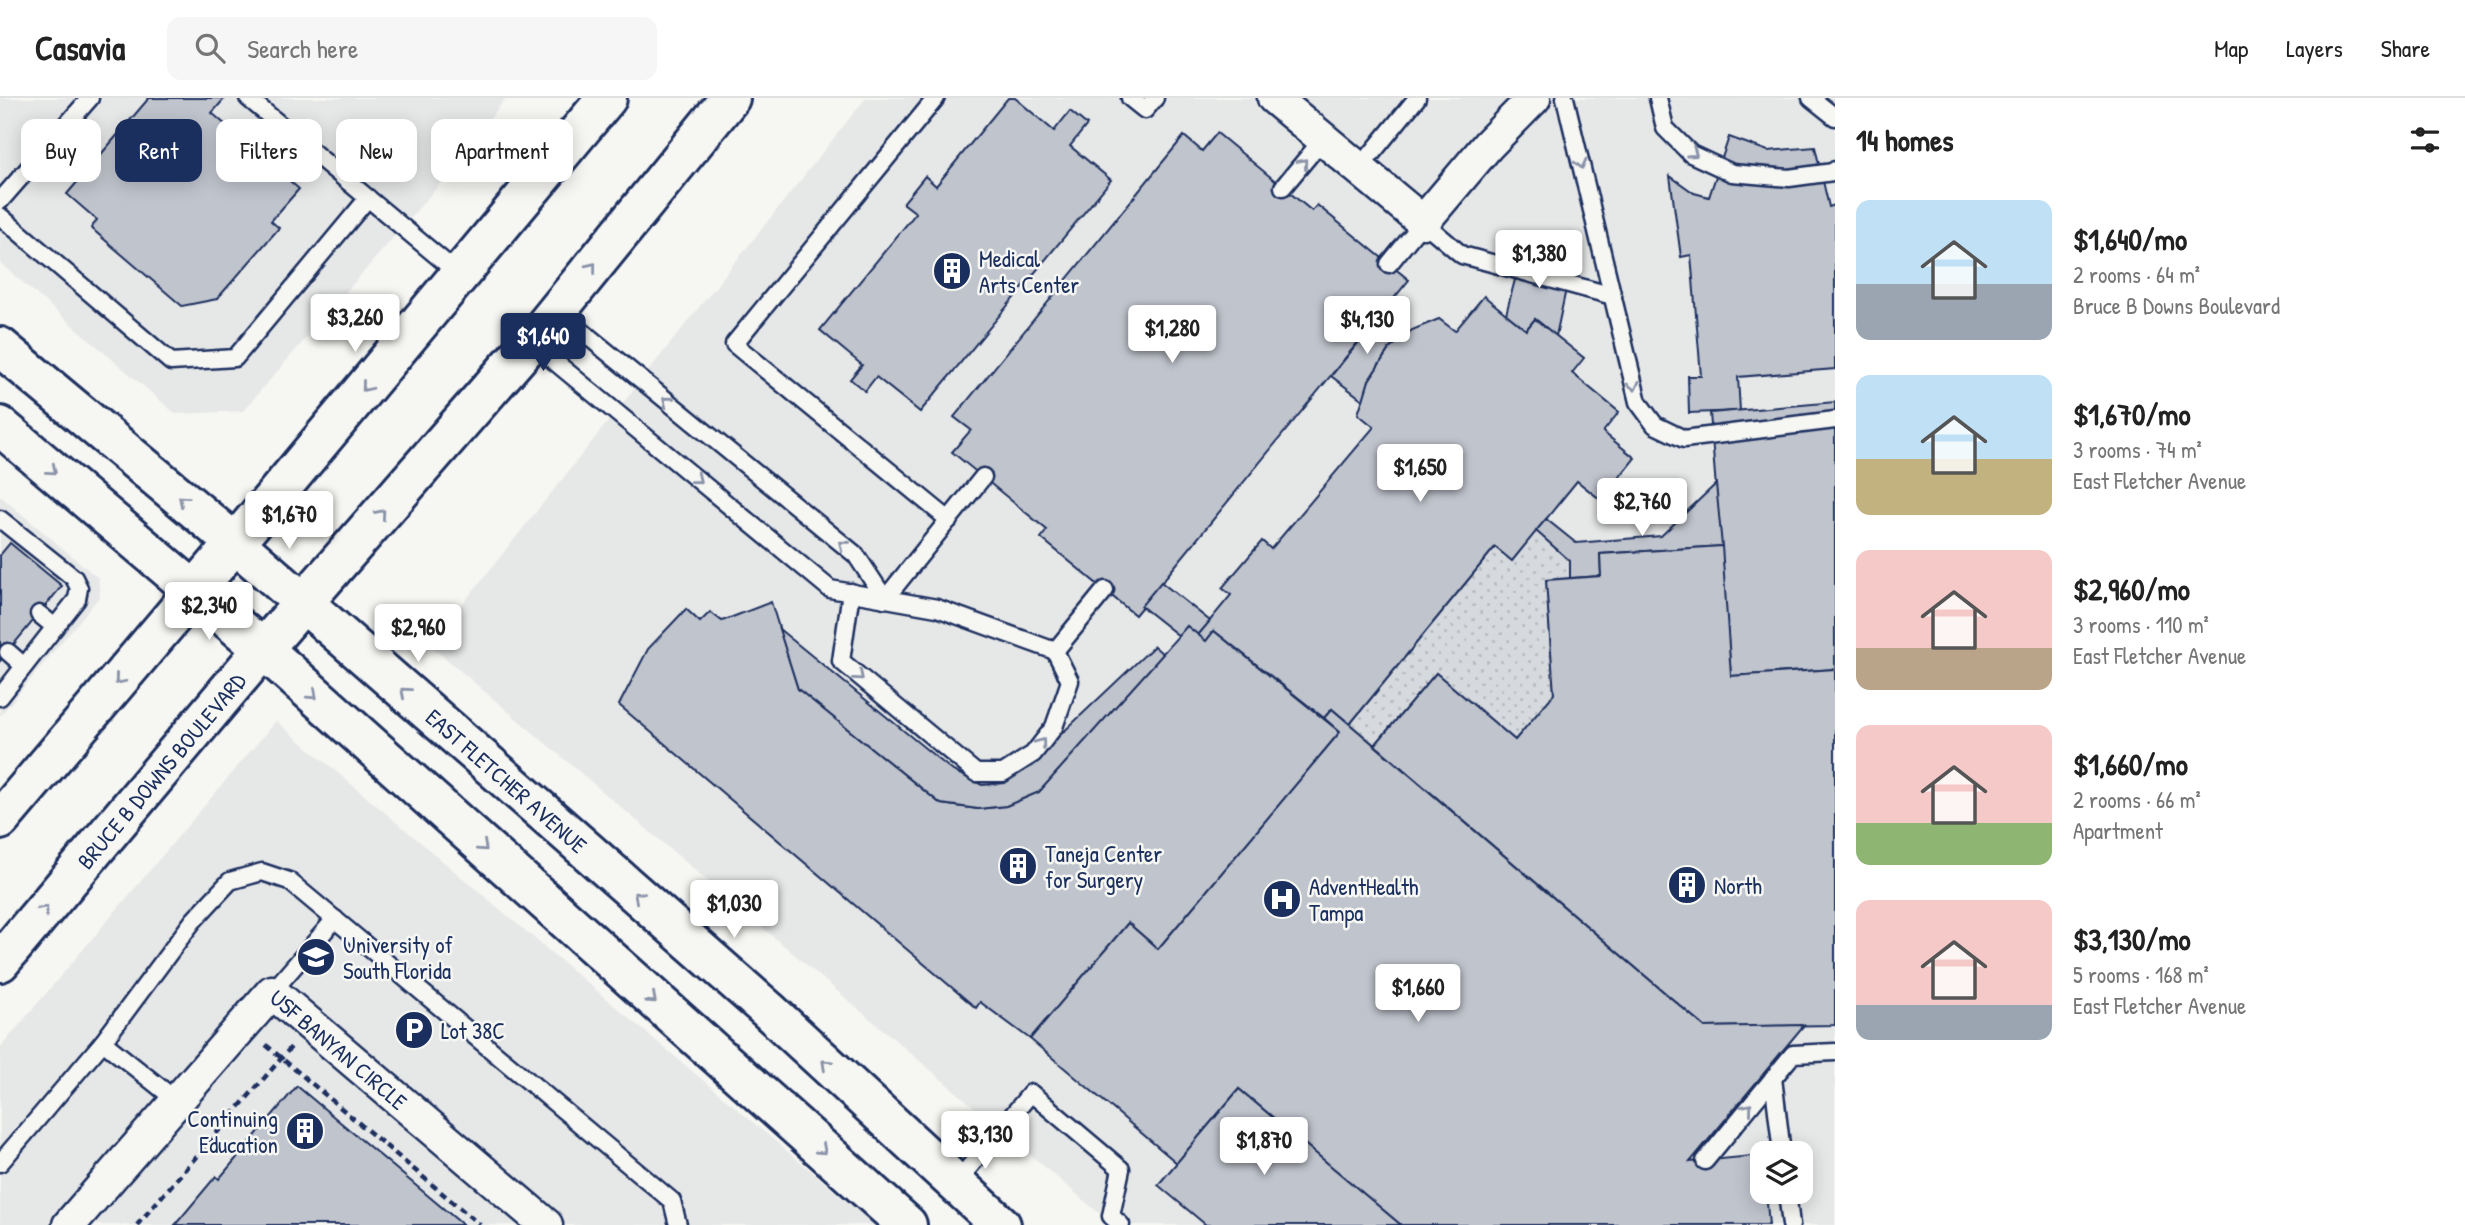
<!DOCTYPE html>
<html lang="en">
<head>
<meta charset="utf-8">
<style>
  :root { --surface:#fff; --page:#f6f6f6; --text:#222; --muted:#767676; --line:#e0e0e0; --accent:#1b2f5e }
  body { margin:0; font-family:"Patrick Hand",sans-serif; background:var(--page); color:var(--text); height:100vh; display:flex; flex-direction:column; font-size:26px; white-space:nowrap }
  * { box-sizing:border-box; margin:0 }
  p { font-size:23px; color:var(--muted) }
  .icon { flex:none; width:38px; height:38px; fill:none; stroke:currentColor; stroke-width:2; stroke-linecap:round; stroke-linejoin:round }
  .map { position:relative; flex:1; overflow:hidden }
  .panel { display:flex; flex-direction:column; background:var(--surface); width:630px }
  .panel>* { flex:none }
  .banner { position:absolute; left:21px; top:21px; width:665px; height:63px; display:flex; gap:14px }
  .fabs { position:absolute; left:1750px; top:1043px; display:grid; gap:14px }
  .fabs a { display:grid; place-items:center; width:63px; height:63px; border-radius:14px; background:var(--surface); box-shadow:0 4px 18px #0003; font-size:35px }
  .price { position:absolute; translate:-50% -60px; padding:0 16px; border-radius:7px; background:#fff; color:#222; font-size:23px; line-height:46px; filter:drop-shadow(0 2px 4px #0008) }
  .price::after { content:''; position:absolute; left:50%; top:42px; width:21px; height:16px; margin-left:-10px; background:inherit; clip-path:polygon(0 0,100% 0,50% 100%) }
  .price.active { background:var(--accent); color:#fff }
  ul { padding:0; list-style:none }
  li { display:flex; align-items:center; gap:21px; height:175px; padding:0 21px }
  li span { display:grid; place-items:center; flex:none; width:196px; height:140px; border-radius:14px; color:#555 }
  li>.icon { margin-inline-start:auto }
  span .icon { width:84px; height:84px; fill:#fffc; stroke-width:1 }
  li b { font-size:30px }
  h2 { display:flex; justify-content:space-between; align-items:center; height:84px; padding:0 21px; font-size:30px }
  .chip { padding:0 24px; border-radius:14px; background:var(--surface); box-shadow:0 4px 18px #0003; font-size:24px; line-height:63px }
  .chip.active { background:var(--accent); color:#fff }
  header { display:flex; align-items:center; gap:42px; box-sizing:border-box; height:98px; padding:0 35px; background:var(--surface); border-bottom:2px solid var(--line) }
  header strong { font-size:33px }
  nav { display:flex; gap:38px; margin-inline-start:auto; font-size:24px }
  .search { width:490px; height:63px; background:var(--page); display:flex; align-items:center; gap:18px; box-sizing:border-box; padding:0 24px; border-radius:14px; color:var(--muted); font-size:26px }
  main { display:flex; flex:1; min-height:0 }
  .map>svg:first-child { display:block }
  .built { fill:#e6e7e7; fill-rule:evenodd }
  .green { fill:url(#green-dots); stroke:#78849e; stroke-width:2 }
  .building { fill:#c0c4cd; stroke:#1b2f5e; stroke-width:2 }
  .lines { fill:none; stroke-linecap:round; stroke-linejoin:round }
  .service-casing { stroke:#1b2f5e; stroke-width:21 }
  .minor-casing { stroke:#1b2f5e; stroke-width:37 }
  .secondary-casing { stroke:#1b2f5e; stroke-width:44 }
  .path { stroke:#1b2f5e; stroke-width:4.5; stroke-dasharray:7 5; stroke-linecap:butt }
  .service { stroke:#f6f6f2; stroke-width:16 }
  .minor { stroke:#f6f6f2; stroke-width:32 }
  .secondary { stroke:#f6f6f2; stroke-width:38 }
  .oneway { stroke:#8892a8 }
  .labels { text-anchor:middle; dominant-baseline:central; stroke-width:5; stroke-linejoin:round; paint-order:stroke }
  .poi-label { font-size:23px; fill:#1b2f5e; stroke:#f6f6f2; text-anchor:start }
  .street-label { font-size:23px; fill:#1b2f5e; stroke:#f6f6f2 }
</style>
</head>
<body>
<header>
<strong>Casavia</strong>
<div class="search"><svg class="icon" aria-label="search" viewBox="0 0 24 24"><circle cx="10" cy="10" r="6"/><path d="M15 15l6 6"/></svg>Search here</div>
<nav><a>Map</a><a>Layers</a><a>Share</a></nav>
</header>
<main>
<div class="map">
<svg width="1835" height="1127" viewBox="0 0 1835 1127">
  <defs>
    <pattern id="green-dots" width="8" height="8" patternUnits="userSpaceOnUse" patternTransform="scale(1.75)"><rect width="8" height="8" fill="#d6d9dd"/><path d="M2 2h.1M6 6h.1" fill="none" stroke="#b7bbc0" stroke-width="1.8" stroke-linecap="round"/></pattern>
  </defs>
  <rect width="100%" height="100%" fill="#f6f6f2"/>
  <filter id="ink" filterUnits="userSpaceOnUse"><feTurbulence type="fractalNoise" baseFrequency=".0143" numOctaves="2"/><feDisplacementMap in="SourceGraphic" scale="14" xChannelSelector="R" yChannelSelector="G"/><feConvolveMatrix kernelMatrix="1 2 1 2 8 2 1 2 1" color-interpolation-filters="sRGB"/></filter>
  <g filter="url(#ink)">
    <!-- built -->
    <g class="built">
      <path d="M0,0H506L437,89L243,313L176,316L0,165Z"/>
      <path d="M866,0H1835V1127H1113L430,547ZM1762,1055H1801V1094H1762Z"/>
      <path d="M0,398L98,480L100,498L0,618Z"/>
      <path d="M276,623L875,1127H0V950Z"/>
    </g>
    <!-- green -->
    <path class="green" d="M1536,433L1570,463V480L1546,482L1554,596L1515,642L1436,575L1375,647L1350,626L1495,449L1512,462Z"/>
    <!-- building -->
    <g class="building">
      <path d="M149,0H225L212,15L299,91L271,123L279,130L217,201L182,208L91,130L97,122L67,96Z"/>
      <path d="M1008,0H1015L1054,33L1070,13L1087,27L1070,48L1111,82L920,314L876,279L865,293L850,281L862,267L820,232L916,115L903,105L925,78L936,88Z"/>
      <path d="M1217,35L1312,113L1317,107L1409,182L1135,517L1041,440L1047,432L952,354L971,332L954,319L1184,38L1202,53Z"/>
      <path d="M1729,39L1768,53L1815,49L1829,109L1835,107V271L1738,279L1740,313L1689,315L1688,278H1701L1691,157L1681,159L1670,78L1694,95L1709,99Z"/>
      <path d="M1523,151L1572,163L1556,238L1535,221L1526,232L1506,216Z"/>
      <path d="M1484,198L1526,232L1535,221L1584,260L1572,275L1619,314L1603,334L1635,360L1601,402L1577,383L1512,463L1495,449L1350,626L1332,611L1324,620L1214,533L1206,543L1198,537L1231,497L1222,490L1262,443L1271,451L1374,329L1358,316L1369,282L1389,251L1412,232L1439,221L1455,233Z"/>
      <path d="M1381,217L1406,237L1389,251L1369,282L1363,302L1331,278Z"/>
      <path d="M1835,304V571L1731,578L1710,315Z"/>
      <path d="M1716,386L1722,448L1600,456L1601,478L1570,480V463L1536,433L1546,421L1576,445L1661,438Z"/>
      <path d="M10,445L62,488L0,563V457Z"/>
      <path d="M1722,448L1731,578L1835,571V927L1705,929L1375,647L1436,575L1515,642L1554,596L1546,482L1601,478L1600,456Z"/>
      <path d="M1161,484L1210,523L1198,537L1187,528L1179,538L1141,508Z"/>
      <path d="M771,504L798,591L941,706L978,711L1006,708L1039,694L1187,528L1206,543L1214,533L1340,634L1158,851L1128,825L1030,941L980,904L976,910L619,607L648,551L686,511L700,524L710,514L722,523Z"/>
      <path d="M779,531L953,673L982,687L1005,685L1036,660L1154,548L1163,556L1039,694L1006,708L978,711L941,706L798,591Z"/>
      <path d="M1332,611L1705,929L1804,927L1690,1064L1762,1057V1094H1766L1769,1127H1401L1239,991L1177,1065L1030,941L1128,825L1158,851L1340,634L1324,620Z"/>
      <path d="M297,988L463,1127H175L216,1078L219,1081Z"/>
      <path d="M1239,991L1401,1127H1206L1158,1087Z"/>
    </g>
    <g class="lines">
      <defs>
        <g id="service">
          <path d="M248,0L460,177"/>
          <path d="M936,0L734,246L949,422"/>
          <path d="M1130,0L1145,12L1155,0"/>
          <path d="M1565,0L1638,304L1655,327L1684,341L1835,322"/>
          <path d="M1658,0L1665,30L1691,56L1732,75L1789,80L1833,74L1835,72"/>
          <path d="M1811,0L1835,19"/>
          <path d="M1359,71L1417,0"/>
          <path d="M1283,89L1323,41"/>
          <path d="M0,103L90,0"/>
          <path d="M0,118L171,264L235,260L368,100"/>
          <path d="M1389,166L1423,124L1462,157L1613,198"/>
          <path d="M557,213L856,457L885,501"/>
          <path d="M531,244L830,491L937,510L1055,553L1105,492"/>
          <path d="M0,421L74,480L79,490L77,501L0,599"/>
          <path d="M851,494L841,563L976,675H1003L1033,656L1054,629L1070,583L1055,553"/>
          <path d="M885,501L983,379"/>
          <path d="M39,516L55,529"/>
          <path d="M8,554L24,568"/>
          <path d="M272,894L335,821"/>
          <path d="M1773,980L1782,1055"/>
          <path d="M177,1003L103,944L193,823L230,783L262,774L289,783L672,1103L678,1127"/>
          <path d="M1705,1063L1793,956L1835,954"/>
          <path d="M0,1065L103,944"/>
          <path d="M955,1086L1031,995L1121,1071L1111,1118L1121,1127"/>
          <path d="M1787,1094L1791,1127"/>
        </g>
        <g id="minor">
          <path d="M1274,0L1423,124L1488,47L1534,0"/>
          <path id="s1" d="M69,1127L272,894L546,1127"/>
        </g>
        <g id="secondary">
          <path id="s2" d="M0,249L235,445L494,671L768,912L1001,1127"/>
          <path d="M0,328L263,551L907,1127"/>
          <path d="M0,722L263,412L607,0"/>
          <path id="s3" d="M0,864L263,551L544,229L730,0"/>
        </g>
      </defs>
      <!-- service casing -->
      <use href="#service" class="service-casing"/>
      <!-- minor casing -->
      <use href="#minor" class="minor-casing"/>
      <!-- secondary casing -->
      <use href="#secondary" class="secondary-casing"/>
      <!-- path -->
      <g class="path">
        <path d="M266,947L480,1127"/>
        <path d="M137,1127L292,948"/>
      </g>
      <!-- service -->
      <use href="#service" class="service"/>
      <!-- minor -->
      <use href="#minor" class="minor"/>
      <!-- secondary -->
      <use href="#secondary" class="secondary"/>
    </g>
    <!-- one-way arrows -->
    <defs><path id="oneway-chevron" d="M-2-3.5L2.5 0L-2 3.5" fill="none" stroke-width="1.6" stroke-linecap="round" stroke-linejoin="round" transform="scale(1.75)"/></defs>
    <g class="oneway">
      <use href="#oneway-chevron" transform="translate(1693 55) rotate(35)"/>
      <use href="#oneway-chevron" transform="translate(1303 65) rotate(-50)"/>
      <use href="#oneway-chevron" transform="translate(1581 66) rotate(76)"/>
      <use href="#oneway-chevron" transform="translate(592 169) rotate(-51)"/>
      <use href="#oneway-chevron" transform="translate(1634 288) rotate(77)"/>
      <use href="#oneway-chevron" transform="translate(366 289) rotate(130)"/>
      <use href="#oneway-chevron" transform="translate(667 303) rotate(-141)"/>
      <use href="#oneway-chevron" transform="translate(52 372) rotate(40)"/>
      <use href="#oneway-chevron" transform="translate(697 381) rotate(39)"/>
      <use href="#oneway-chevron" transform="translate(183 402) rotate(-140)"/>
      <use href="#oneway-chevron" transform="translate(381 416) rotate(-49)"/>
      <use href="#oneway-chevron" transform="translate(843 447) rotate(-141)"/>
      <use href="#oneway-chevron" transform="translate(859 578) rotate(40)"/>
      <use href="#oneway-chevron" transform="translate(119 582) rotate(130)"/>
      <use href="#oneway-chevron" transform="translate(405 594) rotate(-139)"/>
      <use href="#oneway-chevron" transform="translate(313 597) rotate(42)"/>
      <use href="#oneway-chevron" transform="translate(1041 645) rotate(-53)"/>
      <use href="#oneway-chevron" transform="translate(483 749) rotate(42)"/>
      <use href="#oneway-chevron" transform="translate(638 798) rotate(-139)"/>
      <use href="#oneway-chevron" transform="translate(44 812) rotate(-50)"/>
      <use href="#oneway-chevron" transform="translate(652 901) rotate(42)"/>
      <use href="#oneway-chevron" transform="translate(826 966) rotate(-137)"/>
      <use href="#oneway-chevron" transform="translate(1748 1010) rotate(-50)"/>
      <use href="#oneway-chevron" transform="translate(822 1052) rotate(42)"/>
    </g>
  </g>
  <!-- icons -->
  <defs>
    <symbol id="building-disc" viewBox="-11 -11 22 22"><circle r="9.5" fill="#1b2f5e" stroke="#f6f6f2"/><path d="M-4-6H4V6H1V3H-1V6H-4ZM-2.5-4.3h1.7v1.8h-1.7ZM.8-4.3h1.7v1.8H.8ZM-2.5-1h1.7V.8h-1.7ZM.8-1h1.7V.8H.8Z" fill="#fff"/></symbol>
    <symbol id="hospital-disc" viewBox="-11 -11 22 22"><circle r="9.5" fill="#1b2f5e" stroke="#f6f6f2"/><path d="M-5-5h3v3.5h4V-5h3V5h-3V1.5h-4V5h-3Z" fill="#fff"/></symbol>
    <symbol id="university-disc" viewBox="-11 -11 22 22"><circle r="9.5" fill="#1b2f5e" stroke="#f6f6f2"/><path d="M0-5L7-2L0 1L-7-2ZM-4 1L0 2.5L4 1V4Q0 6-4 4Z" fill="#fff"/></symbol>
    <symbol id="parking-disc" viewBox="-11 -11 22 22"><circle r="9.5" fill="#1b2f5e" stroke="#f6f6f2"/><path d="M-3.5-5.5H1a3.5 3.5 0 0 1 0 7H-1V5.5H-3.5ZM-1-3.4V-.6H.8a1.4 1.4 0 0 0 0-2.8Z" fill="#fff"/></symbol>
  </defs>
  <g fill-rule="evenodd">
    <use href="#building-disc" x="930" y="151" width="44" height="44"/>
    <use href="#building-disc" x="996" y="746" width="44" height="44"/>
    <use href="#building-disc" x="1665" y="765" width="44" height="44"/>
    <use href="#hospital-disc" x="1260" y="779" width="44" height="44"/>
    <use href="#university-disc" x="294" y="837" width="44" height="44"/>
    <use href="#parking-disc" x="392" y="910" width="44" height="44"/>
    <use href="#building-disc" x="283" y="1011" width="44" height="44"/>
  </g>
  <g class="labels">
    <!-- poi labels -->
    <g class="poi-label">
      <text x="979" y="160">Medical<tspan x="979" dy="26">Arts Center</tspan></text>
      <text x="1045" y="755">Taneja Center<tspan x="1045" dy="26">for Surgery</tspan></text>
      <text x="1714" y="787">North</text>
      <text x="1309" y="788">AdventHealth<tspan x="1309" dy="26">Tampa</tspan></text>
      <text x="343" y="846">University of<tspan x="343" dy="26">South Florida</tspan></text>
      <text x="441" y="932">Lot 38C</text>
      <text x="278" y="1020" text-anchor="end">Continuing<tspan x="278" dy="26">Education</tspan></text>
    </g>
    <!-- street labels -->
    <g class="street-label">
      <text stroke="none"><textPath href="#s3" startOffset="250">BRUCE B DOWNS BOULEVARD</textPath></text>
      <text stroke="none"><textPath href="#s2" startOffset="667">EAST FLETCHER AVENUE</textPath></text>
      <text stroke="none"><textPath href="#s1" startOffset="397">USF BANYAN CIRCLE</textPath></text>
    </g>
  </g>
</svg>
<div class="fabs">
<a><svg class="icon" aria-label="layers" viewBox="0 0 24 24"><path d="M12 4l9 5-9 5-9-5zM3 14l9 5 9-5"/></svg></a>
</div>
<b class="price" style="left:1539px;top:192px">$1,380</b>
<b class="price" style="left:355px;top:256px">$3,260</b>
<b class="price" style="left:1367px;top:258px">$4,130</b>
<b class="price" style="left:1172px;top:267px">$1,280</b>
<b class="price active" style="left:543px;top:275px">$1,640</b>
<b class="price" style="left:1420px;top:406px">$1,650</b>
<b class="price" style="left:1642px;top:440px">$2,760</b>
<b class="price" style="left:289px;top:453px">$1,670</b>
<b class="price" style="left:209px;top:544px">$2,340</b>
<b class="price" style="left:418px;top:566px">$2,960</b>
<b class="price" style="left:734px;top:842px">$1,030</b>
<b class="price" style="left:1418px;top:926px">$1,660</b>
<b class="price" style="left:985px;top:1073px">$3,130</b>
<b class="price" style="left:1264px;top:1079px">$1,870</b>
<div class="banner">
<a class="chip">Buy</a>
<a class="chip active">Rent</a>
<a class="chip">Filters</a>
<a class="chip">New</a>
<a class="chip">Apartment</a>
</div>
</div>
<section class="panel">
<h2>14 homes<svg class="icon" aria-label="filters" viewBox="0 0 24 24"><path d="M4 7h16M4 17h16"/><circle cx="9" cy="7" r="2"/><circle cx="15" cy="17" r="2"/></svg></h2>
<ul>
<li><span style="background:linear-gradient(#bfe0f5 60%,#9aa5b1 0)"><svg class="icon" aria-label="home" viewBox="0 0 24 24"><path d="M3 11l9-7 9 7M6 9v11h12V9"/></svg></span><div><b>$1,640/mo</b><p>2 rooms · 64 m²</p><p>Bruce B Downs Boulevard</p></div></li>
<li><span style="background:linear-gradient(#bfe0f5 60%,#c2b280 0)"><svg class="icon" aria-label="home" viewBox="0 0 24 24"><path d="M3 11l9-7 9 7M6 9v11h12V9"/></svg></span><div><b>$1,670/mo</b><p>3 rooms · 74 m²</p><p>East Fletcher Avenue</p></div></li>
<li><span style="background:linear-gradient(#f6c9c9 70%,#b9a48a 0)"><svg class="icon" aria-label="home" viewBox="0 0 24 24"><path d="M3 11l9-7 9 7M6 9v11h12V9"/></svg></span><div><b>$2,960/mo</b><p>3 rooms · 110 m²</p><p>East Fletcher Avenue</p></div></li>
<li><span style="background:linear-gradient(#f6c9c9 70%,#8fb573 0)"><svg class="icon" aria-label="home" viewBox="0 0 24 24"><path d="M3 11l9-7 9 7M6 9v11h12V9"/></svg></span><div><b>$1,660/mo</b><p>2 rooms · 66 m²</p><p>Apartment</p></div></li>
<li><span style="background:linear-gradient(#f6c9c9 75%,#9aa5b1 0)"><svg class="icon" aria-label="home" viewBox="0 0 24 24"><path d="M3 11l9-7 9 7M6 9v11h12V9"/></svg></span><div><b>$3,130/mo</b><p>5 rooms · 168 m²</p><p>East Fletcher Avenue</p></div></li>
</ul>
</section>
</main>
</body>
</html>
